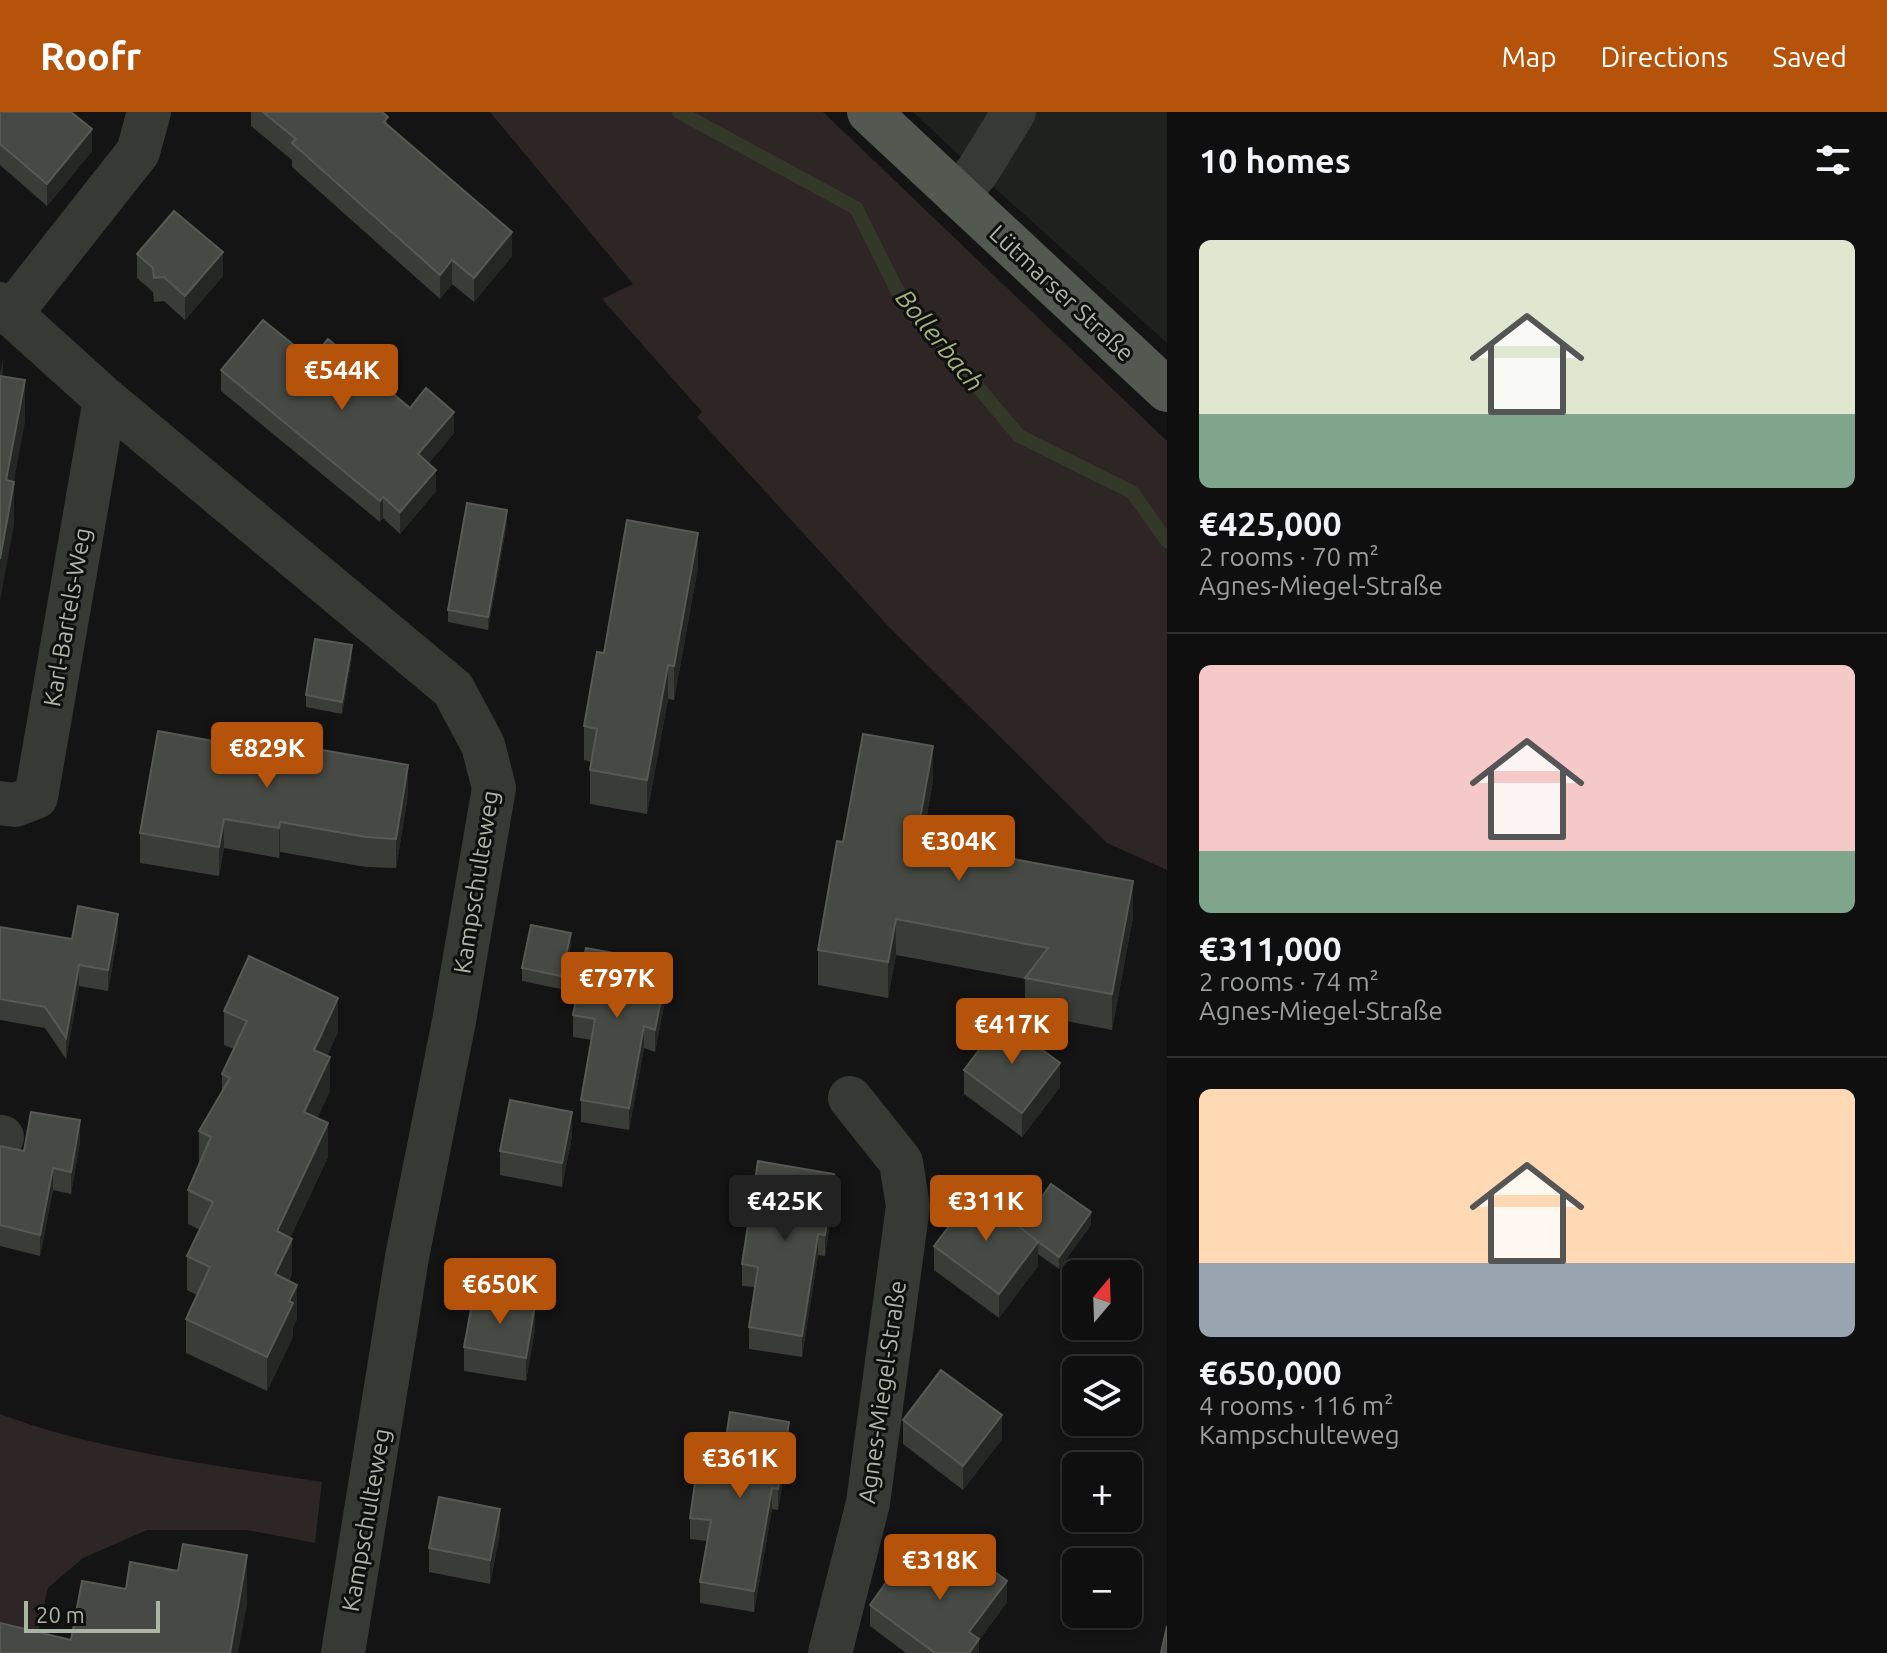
<!DOCTYPE html>
<html lang="en">
<head>
<meta charset="utf-8">
<style>
  :root { --surface:#0e0f0e; --page:#171817; --text:#f1f3f6; --muted:#9b9c9e; --line:#2e2f2e; --accent:#b45309 }
  body { margin:0; font-family:Ubuntu,sans-serif; background:var(--page); color:var(--text); height:100vh; display:flex; flex-direction:column; font-size:30px; white-space:nowrap }
  * { box-sizing:border-box; margin:0 }
  p { font-size:26px; color:var(--muted) }
  .icon { flex:none; width:44px; height:44px; fill:none; stroke:currentColor; stroke-width:2; stroke-linecap:round; stroke-linejoin:round }
  .map { position:relative; flex:1; overflow:hidden }
  .details { display:flex; flex-direction:column; background:var(--surface); width:720px }
  .details>* { flex:none }
  .needle { width:52px; rotate:19deg }
  .controls { position:absolute; left:1062px; top:1148px; display:grid; gap:16px }
  .controls a { display:grid; place-items:center; width:80px; height:80px; border-radius:12px; background:var(--surface); box-shadow:0 4px 12px #0003,0 0 0 2px var(--line); font-size:40px }
  .scale { position:absolute; left:24px; bottom:20px; width:136px; box-sizing:border-box; padding-left:8px; border:4px solid #acb5a4; border-top:0; font-size:22px; line-height:28px; white-space:nowrap; color:#acb5a4; -webkit-text-stroke:6px #0e0f0e; paint-order:stroke }
  .price { position:absolute; translate:-50% -68px; padding:0 18px; border-radius:8px; background:var(--accent); color:#fff; font-size:26px; line-height:52px; filter:drop-shadow(0 2px 4px #0008) }
  .price::after { content:''; position:absolute; left:50%; top:48px; width:24px; height:18px; margin-left:-12px; background:inherit; clip-path:polygon(0 0,100% 0,50% 100%) }
  .price.on { background:#222; color:#fff }
  ul { padding:0; list-style:none }
  li { display:grid; align-content:center; gap:16px; height:424px; padding:0 32px }
  li+li { border-top:2px solid var(--line) }
  li span { display:grid; place-items:center; height:248px; border-radius:12px; color:#555 }
  li>.icon { margin-inline-start:auto }
  span .icon { width:144px; height:144px; fill:#fffc; stroke-width:1 }
  li b { font-size:34px }
  h2 { display:flex; justify-content:space-between; align-items:center; height:96px; padding:0 32px; font-size:34px }
  header { display:flex; align-items:center; gap:48px; box-sizing:border-box; height:112px; padding:0 40px; background:var(--accent); color:#fff }
  header strong { font-size:38px }
  nav { display:flex; gap:44px; margin-inline-start:auto; font-size:28px }
  main { display:flex; flex:1; min-height:0 }
  .map>svg:first-child { display:block }
  .built { fill:#1f211f }
  .green { fill:#2e2525 }
  .lines { fill:none; stroke-linecap:round; stroke-linejoin:round }
  .stream { stroke:#343829; stroke-width:14 }
  .minor { stroke:#363934; stroke-width:44 }
  .major { stroke:#535850; stroke-width:44 }
  .wall { fill:#3a3c38 }
  .shaded-wall { fill:#252724 }
  .building { fill:#464944; stroke:#565a53; stroke-width:2 }
  .labels { text-anchor:middle; dominant-baseline:central; stroke-width:6; stroke-linejoin:round; paint-order:stroke }
  .street-label { font-size:24px; fill:#acb5a4; stroke:#0e0f0e }
  .water-label { font-size:26px; font-style:italic; fill:#a2b17a; stroke:#0e0f0e }
</style>
</head>
<body>
<header>
<strong>Roofr</strong>
<nav><a>Map</a><a>Directions</a><a>Saved</a></nav>
</header>
<main>
<div class="map">
<svg width="1167" height="1541" viewBox="0 0 1167 1541">
  <rect width="100%" height="100%" fill="#131413"/>
  <!-- built -->
  <path class="built" d="M913,0H1167V231L977,60Z"/>
  <!-- green -->
  <g class="green">
    <path d="M490,0H823L1167,329V758L1107,731L889,515L697,305L702,300L602,187L633,172Z"/>
    <path d="M0,1302C102,1340 215,1353 322,1370L315,1431L247,1418H147L83,1446L48,1476L33,1541H0Z"/>
  </g>
  <g class="lines">
    <!-- stream -->
    <path class="stream" d="M679,0L856,96L897,178L1019,324L1132,380L1167,429"/>
    <!-- minor -->
    <g class="minor">
      <path d="M957,83L977,60L1014,0"/>
      <path d="M0,192L105,287L453,577L483,633L494,676L454,909L407,1145L343,1541"/>
      <path d="M11,201L138,40L149,0"/>
      <path d="M0,691L15,693L36,685L105,287"/>
      <path d="M0,1025H2"/>
      <path d="M830,1541L868,1391L908,1094L901,1050L850,986"/>
    </g>
    <!-- major -->
    <path class="major" d="M869,0L1167,278"/>
  </g>
  <!-- wall -->
  <g class="wall">
    <path d="M0,0L92,39L47,94L0,53Z"/>
    <path d="M251,0H382L388,13L512,144L474,190L452,172L440,187L292,55V48L251,14Z"/>
    <path d="M137,142L223,164L185,208L164,189L154,190L153,180L137,166Z"/>
    <path d="M311,247L410,296L454,321L429,351L436,379L400,422L383,406L380,410L221,279V258Z"/>
    <path d="M507,411L488,518L448,510V498Z"/>
    <path d="M698,455L674,588L668,587L647,702L590,692V658L591,650L584,648V614L604,541Z"/>
    <path d="M352,545L342,602L306,595V583Z"/>
    <path d="M158,619L408,683L396,756L366,755L280,740L279,746L224,736L219,764L140,751V721Z"/>
    <path d="M933,669L922,730L1133,805L1112,918L1025,901V867L896,843L888,886L818,873V838L843,730Z"/>
    <path d="M0,815L72,827L118,822L108,879L79,874L66,947L45,916L0,908Z"/>
    <path d="M571,833L561,877L522,869V856Z"/>
    <path d="M668,873L655,940L644,936L629,1018L581,1010V988L592,928L573,925V903Z"/>
    <path d="M224,899L338,920L327,944L330,979L317,1006L328,1045L290,1126L292,1161L289,1169L297,1207L293,1215V1225L267,1279L186,1241V1207L197,1183L187,1178V1144L200,1118L188,1112V1078L199,1053V1019L222,980V962L234,937L224,933Z"/>
    <path d="M964,958L1060,975L1022,1025L964,982Z"/>
    <path d="M572,1024L562,1075L500,1063V1039Z"/>
    <path d="M80,1030L71,1082L53,1078L40,1144L0,1134V1034L24,1039Z"/>
    <path d="M834,1083L825,1144L818,1143L802,1245L749,1237V1215L755,1175L742,1174V1152Z"/>
    <path d="M1091,1113L1059,1157L1038,1142V1154L999,1206L934,1158V1134L1020,1116Z"/>
    <path d="M535,1217L526,1269L464,1259V1235Z"/>
    <path d="M903,1308L1002,1327L963,1378L903,1332Z"/>
    <path d="M789,1331L778,1398L772,1397L754,1500L700,1491V1470L707,1429L690,1427V1406L720,1367Z"/>
    <path d="M500,1421L490,1472L429,1460V1436Z"/>
    <path d="M942,1466L1007,1490L979,1528V1541H906L870,1514V1493Z"/>
  </g>
  <!-- shaded-wall -->
  <g class="shaded-wall">
    <path d="M92,17V39L47,94V72Z"/>
    <path d="M512,120V144L474,190V166Z"/>
    <path d="M223,140V164L185,208V184Z"/>
    <path d="M452,148V172L440,187V163Z"/>
    <path d="M3,246V289L0,301V259Z"/>
    <path d="M25,268V310L6,411V368Z"/>
    <path d="M454,300V321L418,364V342Z"/>
    <path d="M436,358V379L400,422V400Z"/>
    <path d="M14,370V413L0,489V447Z"/>
    <path d="M383,385V406L380,410V389Z"/>
    <path d="M507,398V411L488,518V505Z"/>
    <path d="M698,421V455L674,588V554Z"/>
    <path d="M352,533V545L342,602V590Z"/>
    <path d="M668,553V587L647,702V668Z"/>
    <path d="M933,634V669L916,764V729Z"/>
    <path d="M408,653V683L396,756V727Z"/>
    <path d="M224,707V736L219,764V735Z"/>
    <path d="M280,710V740L279,746V716Z"/>
    <path d="M1133,769V805L1112,918V882Z"/>
    <path d="M118,802V822L108,879V858Z"/>
    <path d="M896,807V843L888,886V850Z"/>
    <path d="M571,821V833L561,877V864Z"/>
    <path d="M668,851V873L655,940V918Z"/>
    <path d="M79,853V874L66,947V926Z"/>
    <path d="M338,886V920L314,972V938Z"/>
    <path d="M644,914V936L629,1018V996Z"/>
    <path d="M330,945V979L304,1034V1000Z"/>
    <path d="M1060,951V975L1022,1025V1001Z"/>
    <path d="M572,1000V1024L562,1075V1051Z"/>
    <path d="M80,1008V1030L71,1082V1060Z"/>
    <path d="M328,1011V1045L277,1153V1119Z"/>
    <path d="M53,1056V1078L40,1144V1123Z"/>
    <path d="M834,1062V1083L825,1144V1123Z"/>
    <path d="M1091,1100V1113L1059,1157V1145Z"/>
    <path d="M818,1122V1143L802,1245V1224Z"/>
    <path d="M292,1127V1161L275,1196V1162Z"/>
    <path d="M1038,1130V1154L999,1206V1182Z"/>
    <path d="M297,1173V1207L293,1215V1225L267,1279V1245Z"/>
    <path d="M535,1193V1217L526,1269V1246Z"/>
    <path d="M1002,1303V1327L963,1378V1354Z"/>
    <path d="M789,1310V1331L778,1398V1377Z"/>
    <path d="M772,1376V1397L754,1500V1479Z"/>
    <path d="M500,1397V1421L490,1472V1448Z"/>
    <path d="M247,1443V1493L238,1541H230Z"/>
    <path d="M1007,1469V1490L979,1528V1541H969V1520Z"/>
  </g>
  <!-- building -->
  <g class="building">
    <path d="M0,0H71L92,17L47,72L0,32Z"/>
    <path d="M263,0H382L388,5L384,10L512,120L474,166L452,148L440,163L292,31L296,27Z"/>
    <path d="M174,99L223,140L185,184L164,165L154,166L153,156L137,142Z"/>
    <path d="M263,208L311,247L328,227L410,296L426,276L454,300L418,342L436,358L400,400L383,385L380,389L221,258Z"/>
    <path d="M0,264L25,268L6,368L14,370L0,447Z"/>
    <path d="M467,391L507,398L488,505L448,498Z"/>
    <path d="M627,408L698,421L674,554L668,553L647,668L590,658L597,617L584,614L597,540L604,541Z"/>
    <path d="M315,527L352,533L342,590L306,583Z"/>
    <path d="M158,619L291,643L293,633L408,653L396,727L366,725L280,710L279,716L224,707L219,735L140,721Z"/>
    <path d="M863,622L933,634L916,729L1133,769L1112,882L1025,866L1048,836L896,807L888,850L818,838L837,729L843,730Z"/>
    <path d="M78,794L118,802L108,858L79,853L66,926L45,895L0,887V815L72,827Z"/>
    <path d="M531,813L571,821L561,864L522,856Z"/>
    <path d="M586,836L668,851L655,918L644,914L629,996L581,988L595,907L573,903Z"/>
    <path d="M249,844L338,886L314,938L330,945L304,1000L328,1011L277,1119L292,1127L275,1162L297,1173L289,1189L293,1191L267,1245L186,1207L210,1155L187,1144L213,1090L188,1078L211,1025L199,1019L230,966L222,962L247,909L224,899Z"/>
    <path d="M1002,908L1060,951L1022,1001L964,958Z"/>
    <path d="M510,988L572,1000L562,1051L500,1039Z"/>
    <path d="M31,1000L80,1008L71,1060L53,1056L40,1123L0,1113V1034L24,1039Z"/>
    <path d="M758,1049L834,1062L825,1123L818,1122L802,1224L749,1215L758,1155L742,1152Z"/>
    <path d="M1051,1072L1091,1100L1059,1145L1020,1116Z"/>
    <path d="M976,1079L1038,1130L999,1182L934,1134Z"/>
    <path d="M474,1181L535,1193L526,1246L464,1235Z"/>
    <path d="M941,1258L1002,1303L963,1354L903,1308Z"/>
    <path d="M730,1300L789,1310L778,1377L772,1376L754,1479L700,1470L711,1408L690,1406L696,1364L720,1367Z"/>
    <path d="M439,1385L500,1397L490,1448L429,1436Z"/>
    <path d="M183,1432L247,1443L230,1541H0V1511L71,1528L82,1469L126,1477L130,1450L178,1459Z"/>
    <path d="M964,1437L1007,1469L969,1520L979,1527L969,1541H935L870,1493L907,1441L942,1466Z"/>
    <path d="M1167,1514V1541H1161Z"/>
  </g>
  <g class="labels">
    <!-- street labels -->
    <g class="street-label">
      <text transform="translate(1062 181) rotate(43)">Lütmarser Straße</text>
      <text transform="translate(67 505) rotate(-80)">Karl-Bartels-Weg</text>
      <text transform="translate(476 770) rotate(-81)">Kampschulteweg</text>
      <text transform="translate(882 1280) rotate(-82)">Agnes-Miegel-Straße</text>
      <text transform="translate(366 1408) rotate(-80)">Kampschulteweg</text>
    </g>
    <!-- water labels -->
    <g class="water-label">
      <text transform="translate(940 228) rotate(51)">Bollerbach</text>
    </g>
  </g>
</svg>
<div class="controls">
<a><svg class="needle" viewBox="-14 -14 28 28"><path d="M0-13l5 13h-10z" fill="#e53935"/><path d="M0 13l5-13h-10z" fill="#9b9c9e"/></svg></a>
<a><svg class="icon" aria-label="layers" viewBox="0 0 24 24"><path d="M12 4l9 5-9 5-9-5zM3 14l9 5 9-5"/></svg></a>
<a>+</a>
<a>−</a>
</div>
<div class="scale">20 m</div>
<b class="price" style="left:342px;top:300px">€544K</b>
<b class="price" style="left:267px;top:678px">€829K</b>
<b class="price" style="left:959px;top:771px">€304K</b>
<b class="price" style="left:617px;top:908px">€797K</b>
<b class="price" style="left:1012px;top:954px">€417K</b>
<b class="price on" style="left:785px;top:1131px">€425K</b>
<b class="price" style="left:986px;top:1131px">€311K</b>
<b class="price" style="left:500px;top:1214px">€650K</b>
<b class="price" style="left:740px;top:1388px">€361K</b>
<b class="price" style="left:940px;top:1490px">€318K</b>
</div>
<section class="details">
<h2>10 homes<svg class="icon" aria-label="filters" viewBox="0 0 24 24"><path d="M4 7h16M4 17h16"/><circle cx="9" cy="7" r="2"/><circle cx="15" cy="17" r="2"/></svg></h2>
<ul>
<li><span style="background:linear-gradient(#dfe7d0 70%,#7fa58c 0)"><svg class="icon" aria-label="home" viewBox="0 0 24 24"><path d="M3 11l9-7 9 7M6 9v11h12V9"/></svg></span><div><b>€425,000</b><p>2 rooms · 70 m²</p><p>Agnes-Miegel-Straße</p></div></li>
<li><span style="background:linear-gradient(#f6c9c9 75%,#7fa58c 0)"><svg class="icon" aria-label="home" viewBox="0 0 24 24"><path d="M3 11l9-7 9 7M6 9v11h12V9"/></svg></span><div><b>€311,000</b><p>2 rooms · 74 m²</p><p>Agnes-Miegel-Straße</p></div></li>
<li><span style="background:linear-gradient(#ffd9b3 70%,#9aa5b1 0)"><svg class="icon" aria-label="home" viewBox="0 0 24 24"><path d="M3 11l9-7 9 7M6 9v11h12V9"/></svg></span><div><b>€650,000</b><p>4 rooms · 116 m²</p><p>Kampschulteweg</p></div></li>
</ul>
</section>
</main>
</body>
</html>
